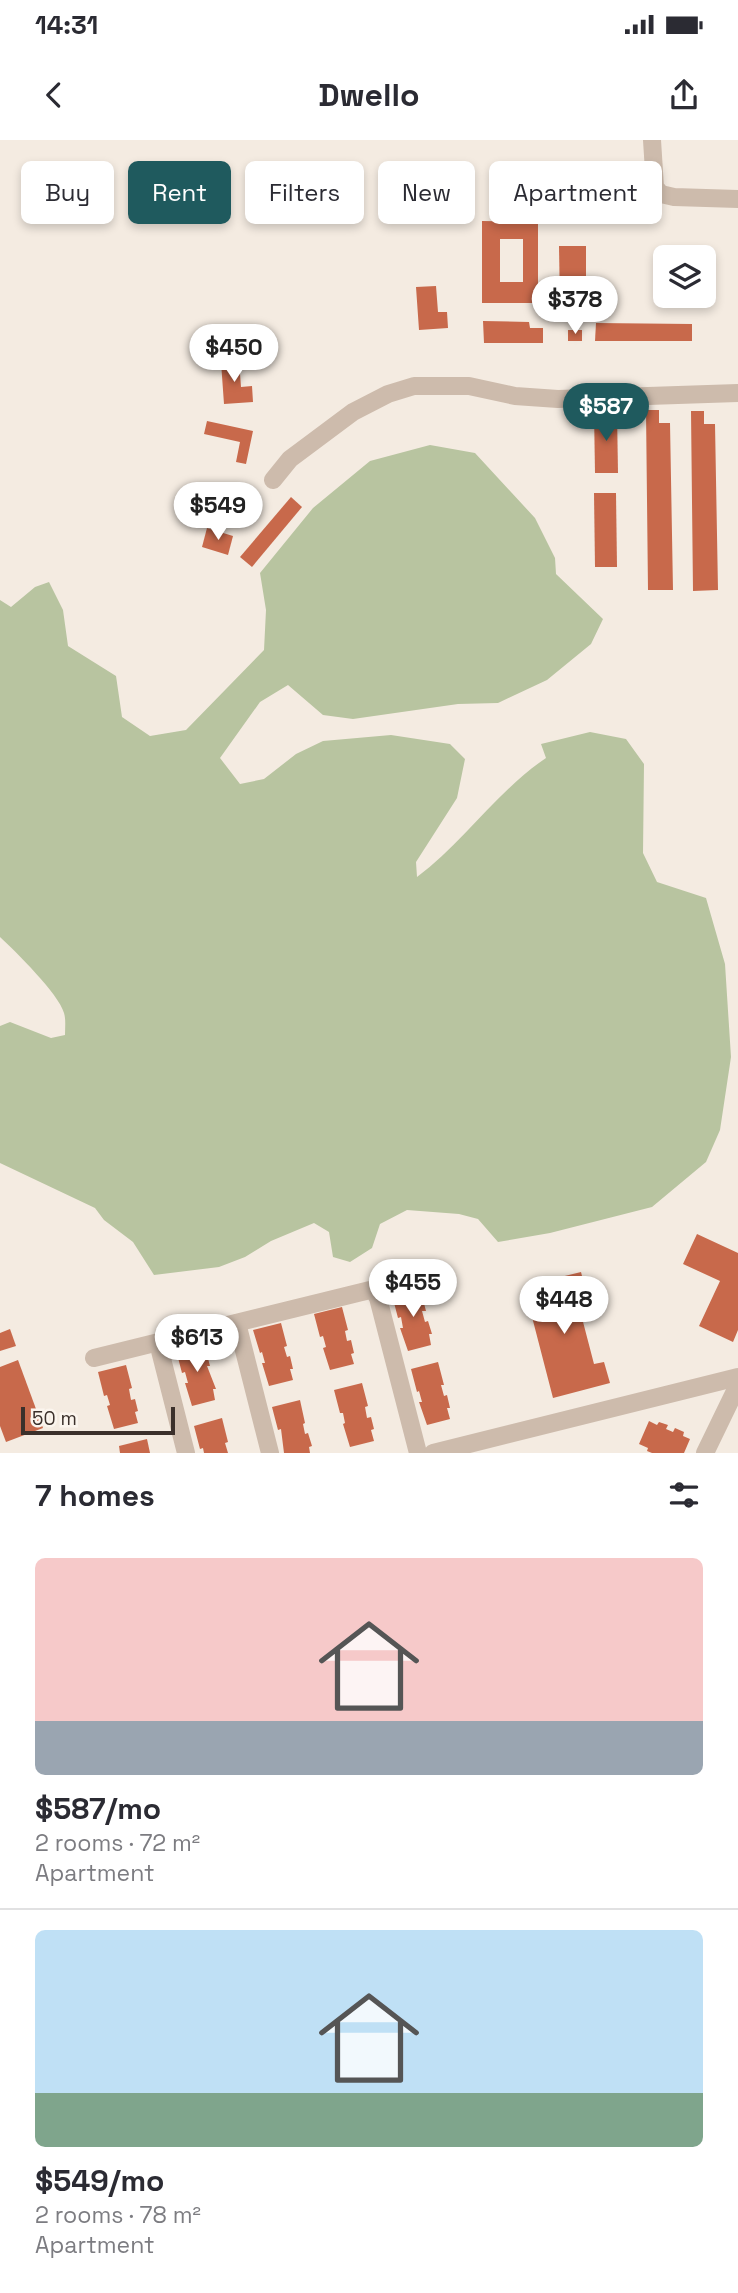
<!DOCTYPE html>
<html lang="en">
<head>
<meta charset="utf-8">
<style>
  :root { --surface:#fff; --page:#f2f2f3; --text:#2b2b33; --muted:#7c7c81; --line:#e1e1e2; --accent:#1f5a5e }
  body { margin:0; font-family:"Space Grotesk",sans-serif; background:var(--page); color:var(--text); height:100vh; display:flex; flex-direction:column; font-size:26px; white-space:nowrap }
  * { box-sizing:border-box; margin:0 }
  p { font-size:23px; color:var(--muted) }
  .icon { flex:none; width:38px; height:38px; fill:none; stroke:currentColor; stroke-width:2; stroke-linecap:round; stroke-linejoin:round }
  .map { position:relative; height:1313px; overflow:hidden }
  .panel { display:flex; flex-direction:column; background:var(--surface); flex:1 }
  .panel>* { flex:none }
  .top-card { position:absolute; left:21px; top:21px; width:696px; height:63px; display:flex; gap:14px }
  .tools { position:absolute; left:653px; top:105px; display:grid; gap:14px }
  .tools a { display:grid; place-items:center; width:63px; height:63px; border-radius:10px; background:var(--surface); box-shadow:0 4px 10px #0003; font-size:35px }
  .scale { position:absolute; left:21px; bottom:18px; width:154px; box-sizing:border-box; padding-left:7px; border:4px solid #3b302b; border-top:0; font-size:19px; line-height:24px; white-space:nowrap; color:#3b302b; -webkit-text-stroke:5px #fbf5ee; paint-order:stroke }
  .price { position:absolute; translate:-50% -60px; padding:0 16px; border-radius:24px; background:#fff; color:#222; font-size:23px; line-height:46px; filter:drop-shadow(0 2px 4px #0008) }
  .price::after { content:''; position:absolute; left:50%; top:42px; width:21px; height:16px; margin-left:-10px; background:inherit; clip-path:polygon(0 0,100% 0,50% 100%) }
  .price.active { background:var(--accent); color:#fff }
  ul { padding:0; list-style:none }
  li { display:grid; align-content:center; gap:14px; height:371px; padding:0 35px }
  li+li { border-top:2px solid var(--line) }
  li span { display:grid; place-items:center; height:217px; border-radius:10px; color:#555 }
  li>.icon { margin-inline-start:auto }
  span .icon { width:126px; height:126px; fill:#fffc; stroke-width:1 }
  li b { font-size:30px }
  h2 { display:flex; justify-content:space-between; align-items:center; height:84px; padding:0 35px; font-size:30px }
  .tag { padding:0 24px; border-radius:10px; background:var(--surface); box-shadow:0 4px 10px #0003; font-size:24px; line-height:63px }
  .tag.active { background:var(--accent); color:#fff }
  .status { display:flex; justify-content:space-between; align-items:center; height:49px; padding:0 35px; background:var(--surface); direction:ltr }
  .status svg { height:19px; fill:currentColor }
  header { display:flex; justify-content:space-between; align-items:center; height:91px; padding:0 35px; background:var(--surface); font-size:32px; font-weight:600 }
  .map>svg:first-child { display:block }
  .green { fill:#b8c4a0 }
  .building { fill:#c8694b; fill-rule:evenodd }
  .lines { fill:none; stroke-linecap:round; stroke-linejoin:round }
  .minor { stroke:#cdbbac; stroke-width:18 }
</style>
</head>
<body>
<div class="status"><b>14:31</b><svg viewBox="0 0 49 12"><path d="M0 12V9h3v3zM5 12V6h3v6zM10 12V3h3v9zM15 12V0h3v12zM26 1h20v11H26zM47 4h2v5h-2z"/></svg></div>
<header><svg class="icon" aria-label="back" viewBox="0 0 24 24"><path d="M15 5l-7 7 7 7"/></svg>Dwello<svg class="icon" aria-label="share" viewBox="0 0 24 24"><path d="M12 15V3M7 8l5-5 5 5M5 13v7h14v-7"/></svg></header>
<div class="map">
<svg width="738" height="1313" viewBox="0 0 738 1313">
  <rect width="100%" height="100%" fill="#f4ebe1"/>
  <!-- green -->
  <path class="green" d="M430,305L475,313L535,378L555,418L556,434L603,479L591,504L547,540L498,563L458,564L353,579L323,575L288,545L260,562L220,618L240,644L264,639L296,614L323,601L391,595L450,604L465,619L457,658L416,722L417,737C464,702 497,651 546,618L541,604L590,592L626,599L644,624L643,713L657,742L706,758L725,824L731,917L720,990L706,1022L652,1067L550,1093L498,1102L478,1079L459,1074L407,1070L380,1084L372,1108L350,1122L333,1117L329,1092L314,1083L271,1101L245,1117L219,1127L154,1135L133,1102L104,1080L95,1068L0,1023V886L10,882L51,898L65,895C65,888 66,879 64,873C59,854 15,811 0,797V460L11,467L35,447L49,442L63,470L68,506L116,536L122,577L150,596L186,590L264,510L266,470L260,433L313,368L370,321Z"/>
  <!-- building -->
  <g class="building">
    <path d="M482,81L538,82V163H482ZM500,99H523V142H500Z"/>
    <path d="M559,106H586V166H560Z"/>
    <path d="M436,146L438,172H447L448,188L419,190L416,147Z"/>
    <path d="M483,181L529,182L530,188H543V203H484Z"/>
    <path d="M596,183L692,184V201H595Z"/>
    <rect x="568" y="190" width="14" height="11"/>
    <path d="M239,220L241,247L252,246L253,262L224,264L221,222Z"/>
    <path d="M646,270H659V283H670L673,450H648Z"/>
    <path d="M691,271H704V284H715L718,450L693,451Z"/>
    <path d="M594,272H617L618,333H595Z"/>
    <path d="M207,281L253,291L246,324L236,322L240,302L204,294Z"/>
    <path d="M594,353H616L617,427H595Z"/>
    <path d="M291,357L302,367L252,427L240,417Z"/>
    <path d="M207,388L233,396L228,415L202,407Z"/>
    <path d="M697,1094L738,1113V1190L733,1202L699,1186L720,1141L683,1124Z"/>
    <path d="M581,1132L586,1152L576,1155L594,1224L604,1222L610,1243L553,1258L524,1146Z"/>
    <path d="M420,1148L426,1171H422L425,1182L428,1181L432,1194H429L431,1205L408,1211L400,1188H403L401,1177L398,1178L392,1155Z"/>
    <path d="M342,1167L348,1190L345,1191L347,1201L351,1200L354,1213L351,1214L354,1224L330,1230L323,1208L326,1207L323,1196L320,1197L314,1174Z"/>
    <path d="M281,1183L287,1206L284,1207L287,1217L290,1216L293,1229H290L293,1240L269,1246L262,1223H265L262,1212L260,1213L253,1190Z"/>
    <path d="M10,1189L16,1206L0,1211V1193Z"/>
    <path d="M204,1203L210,1226H207L216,1249H213L215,1260L192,1266L185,1243H188L185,1232L182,1233L176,1210Z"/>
    <path d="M18,1220L43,1288L6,1302L0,1286V1227Z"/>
    <path d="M438,1222L444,1245H441L444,1256L447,1255L450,1268H447L450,1279L427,1285L419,1262H422L419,1251L417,1252L411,1229Z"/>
    <path d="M126,1225L132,1248L129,1249L131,1260L135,1259L138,1271L135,1272L138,1283L114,1289L107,1266L110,1265L107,1255L104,1256L98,1232Z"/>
    <path d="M362,1243L368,1266L365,1267L367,1278L371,1277L374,1289L371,1290L374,1301L350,1307L343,1284L345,1283L343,1273H340L334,1250Z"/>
    <path d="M300,1260L305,1283L303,1284L305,1294L308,1293L312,1306L309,1307L310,1313H284L281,1289L278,1290L272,1267Z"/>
    <path d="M222,1278L228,1302L225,1303L228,1313H204L203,1308L200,1309L194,1286Z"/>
    <path d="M649,1281L657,1285L659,1282L668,1285L666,1289L673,1292L675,1288L684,1292L683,1296L690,1299L684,1313H652L647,1311L648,1308L639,1304Z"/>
    <path d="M147,1299L150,1313H120L119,1306Z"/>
  </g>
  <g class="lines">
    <!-- minor -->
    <g class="minor">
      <path d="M652,0L655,47L661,54L674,57L738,59"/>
      <path d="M273,340L290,319L353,272L388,254L414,246H469L515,256L558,259L738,253"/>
      <path d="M237,1183L270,1313"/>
      <path d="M158,1203L186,1313"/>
      <path d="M94,1218L370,1150L374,1151L378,1158L418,1313"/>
      <path d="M433,1313L738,1237"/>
      <path d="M705,1313L738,1245"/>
    </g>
  </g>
</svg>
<div class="tools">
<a><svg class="icon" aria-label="layers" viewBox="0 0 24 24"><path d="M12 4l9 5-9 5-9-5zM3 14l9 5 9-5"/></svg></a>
</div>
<div class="scale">50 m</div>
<b class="price" style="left:575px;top:196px">$378</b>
<b class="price" style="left:234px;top:244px">$450</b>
<b class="price active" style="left:606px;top:303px">$587</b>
<b class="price" style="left:218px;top:402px">$549</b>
<b class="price" style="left:413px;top:1179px">$455</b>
<b class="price" style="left:564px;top:1196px">$448</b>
<b class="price" style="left:197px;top:1234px">$613</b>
<div class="top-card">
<a class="tag">Buy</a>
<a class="tag active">Rent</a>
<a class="tag">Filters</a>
<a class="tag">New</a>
<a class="tag">Apartment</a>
</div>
</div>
<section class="panel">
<h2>7 homes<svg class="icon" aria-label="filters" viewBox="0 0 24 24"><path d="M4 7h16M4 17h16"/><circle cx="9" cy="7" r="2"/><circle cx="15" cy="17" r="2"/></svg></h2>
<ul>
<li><span style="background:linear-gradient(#f6c9c9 75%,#9aa5b1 0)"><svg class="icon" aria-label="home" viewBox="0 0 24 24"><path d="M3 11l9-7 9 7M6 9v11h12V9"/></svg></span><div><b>$587/mo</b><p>2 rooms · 72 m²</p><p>Apartment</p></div></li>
<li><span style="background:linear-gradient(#bfe0f5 75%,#7fa58c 0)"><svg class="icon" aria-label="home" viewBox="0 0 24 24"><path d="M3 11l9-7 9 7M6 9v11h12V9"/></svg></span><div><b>$549/mo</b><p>2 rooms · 78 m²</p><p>Apartment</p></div></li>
</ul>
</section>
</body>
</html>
